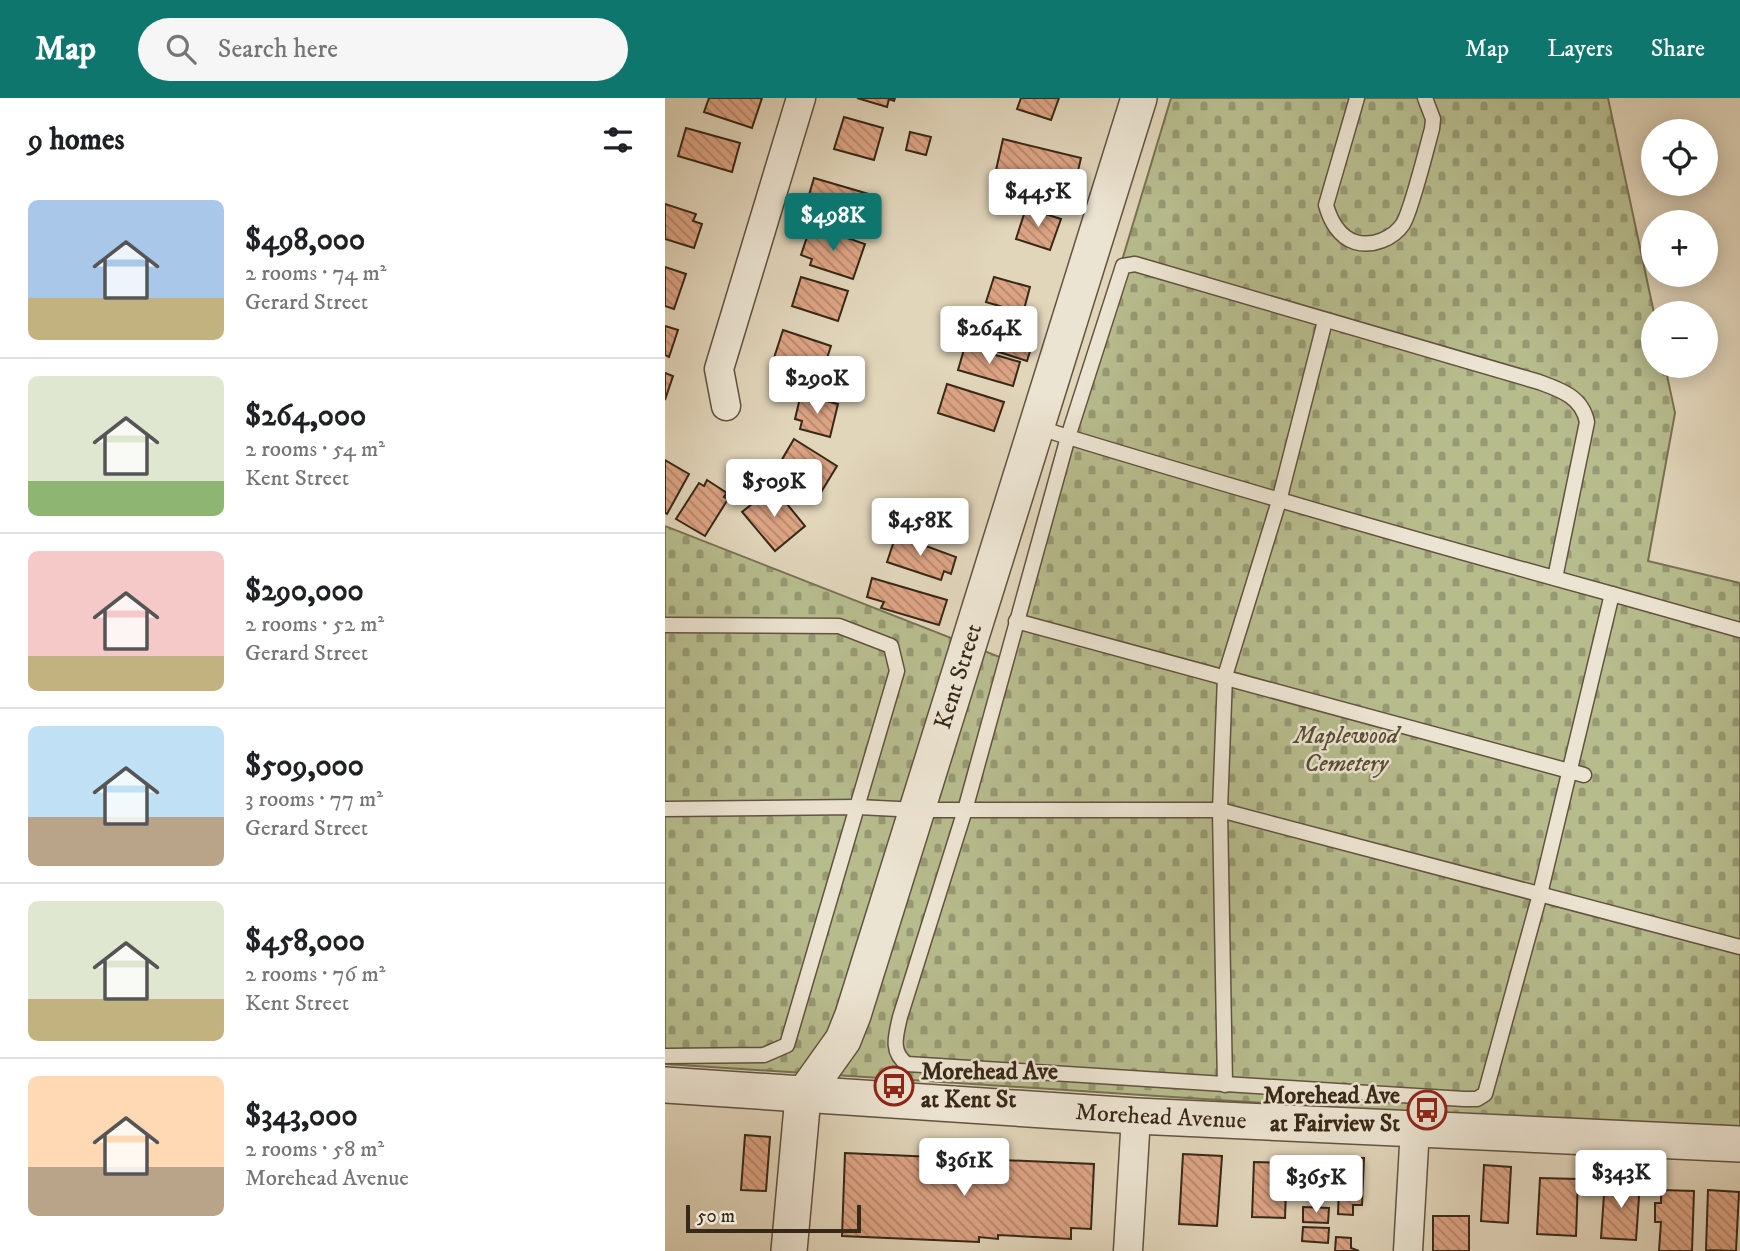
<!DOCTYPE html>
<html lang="en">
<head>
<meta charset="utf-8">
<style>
  :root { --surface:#fff; --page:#f6f6f6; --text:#202124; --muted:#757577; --line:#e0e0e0; --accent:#0f766e }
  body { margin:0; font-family:"IM FELL DW Pica",serif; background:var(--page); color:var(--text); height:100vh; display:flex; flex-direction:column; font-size:26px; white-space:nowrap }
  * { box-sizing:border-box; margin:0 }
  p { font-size:23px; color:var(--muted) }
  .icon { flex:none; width:38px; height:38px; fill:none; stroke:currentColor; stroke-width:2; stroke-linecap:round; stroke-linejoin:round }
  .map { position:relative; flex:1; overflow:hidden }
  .side { display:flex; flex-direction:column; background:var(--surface); width:665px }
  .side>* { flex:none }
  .fabs { position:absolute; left:976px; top:21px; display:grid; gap:14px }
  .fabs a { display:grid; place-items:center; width:77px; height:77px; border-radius:50%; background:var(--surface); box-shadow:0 4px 18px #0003; font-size:35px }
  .scale { position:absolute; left:21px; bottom:18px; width:175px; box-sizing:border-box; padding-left:7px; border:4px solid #382817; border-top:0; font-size:19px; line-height:24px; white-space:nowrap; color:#382817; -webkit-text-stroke:5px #ece4d2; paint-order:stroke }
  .price { position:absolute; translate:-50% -60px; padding:0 16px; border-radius:7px; background:#fff; color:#222; font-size:23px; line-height:46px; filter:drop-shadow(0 2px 4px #0008) }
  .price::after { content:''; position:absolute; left:50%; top:42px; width:21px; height:16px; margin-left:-10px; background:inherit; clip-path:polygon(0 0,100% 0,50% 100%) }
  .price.selected { background:var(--accent); color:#fff }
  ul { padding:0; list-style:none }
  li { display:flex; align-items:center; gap:21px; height:175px; padding:0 28px }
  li+li { border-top:2px solid var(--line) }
  li span { display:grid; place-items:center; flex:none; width:196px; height:140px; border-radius:10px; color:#555 }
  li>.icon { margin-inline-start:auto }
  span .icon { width:84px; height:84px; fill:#fffc; stroke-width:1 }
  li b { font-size:30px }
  h2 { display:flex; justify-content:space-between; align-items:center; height:84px; padding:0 28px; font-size:30px }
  header { display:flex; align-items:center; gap:42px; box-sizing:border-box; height:98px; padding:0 35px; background:var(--accent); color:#fff }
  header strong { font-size:33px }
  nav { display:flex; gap:38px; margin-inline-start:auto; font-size:24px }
  .search { width:490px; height:63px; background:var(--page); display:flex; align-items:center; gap:18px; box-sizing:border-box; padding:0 24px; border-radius:38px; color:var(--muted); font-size:26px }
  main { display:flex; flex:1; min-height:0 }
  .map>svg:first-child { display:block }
  .cemetery { fill:url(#cemetery-stones); stroke:#787252; stroke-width:2 }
  .building { fill:url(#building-back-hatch); stroke:#382817; stroke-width:2 }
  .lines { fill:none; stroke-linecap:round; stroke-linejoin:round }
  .service-casing { stroke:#625340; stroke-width:17 }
  .minor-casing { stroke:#625340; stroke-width:31 }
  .tertiary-casing { stroke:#625340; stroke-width:38 }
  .service { stroke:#ece4d2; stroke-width:14 }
  .minor { stroke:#ece4d2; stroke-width:28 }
  .tertiary { stroke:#ece4d2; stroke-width:35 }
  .labels { text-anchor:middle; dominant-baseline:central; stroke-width:5; stroke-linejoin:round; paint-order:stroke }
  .street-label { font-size:24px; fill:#382817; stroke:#ece4d2 }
  .park-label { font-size:24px; font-style:italic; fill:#584d34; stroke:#ece4d2 }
  .poi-label { font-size:24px; font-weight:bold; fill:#382817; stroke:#ece4d2; text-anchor:start }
</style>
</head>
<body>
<header>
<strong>Map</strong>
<div class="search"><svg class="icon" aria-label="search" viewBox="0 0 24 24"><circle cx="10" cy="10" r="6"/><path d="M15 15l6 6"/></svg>Search here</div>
<nav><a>Map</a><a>Layers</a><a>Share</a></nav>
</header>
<main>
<section class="side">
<h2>9 homes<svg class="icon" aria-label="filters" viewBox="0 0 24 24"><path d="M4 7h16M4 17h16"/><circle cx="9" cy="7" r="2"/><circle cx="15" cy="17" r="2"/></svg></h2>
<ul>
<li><span style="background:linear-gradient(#a9c7e8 70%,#c2b280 0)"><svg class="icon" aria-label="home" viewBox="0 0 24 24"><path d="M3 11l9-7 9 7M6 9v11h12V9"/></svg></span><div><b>$498,000</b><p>2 rooms · 74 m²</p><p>Gerard Street</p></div></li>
<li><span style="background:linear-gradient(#dfe7d0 75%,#8fb573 0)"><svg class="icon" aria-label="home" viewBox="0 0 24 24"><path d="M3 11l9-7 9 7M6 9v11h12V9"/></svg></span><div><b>$264,000</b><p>2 rooms · 54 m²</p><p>Kent Street</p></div></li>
<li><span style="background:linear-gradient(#f6c9c9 75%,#c2b280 0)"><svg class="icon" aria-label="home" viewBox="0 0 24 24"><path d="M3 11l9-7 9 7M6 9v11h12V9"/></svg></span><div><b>$290,000</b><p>2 rooms · 52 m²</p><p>Gerard Street</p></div></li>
<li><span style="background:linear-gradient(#bfe0f5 65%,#b9a48a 0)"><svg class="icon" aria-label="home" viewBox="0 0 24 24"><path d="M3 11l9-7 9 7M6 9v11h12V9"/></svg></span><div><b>$509,000</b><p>3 rooms · 77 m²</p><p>Gerard Street</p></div></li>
<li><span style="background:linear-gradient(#dfe7d0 70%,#c2b280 0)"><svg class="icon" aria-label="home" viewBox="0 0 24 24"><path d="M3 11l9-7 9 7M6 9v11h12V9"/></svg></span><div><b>$458,000</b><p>2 rooms · 76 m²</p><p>Kent Street</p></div></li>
<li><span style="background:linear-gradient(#ffd9b3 65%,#b9a48a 0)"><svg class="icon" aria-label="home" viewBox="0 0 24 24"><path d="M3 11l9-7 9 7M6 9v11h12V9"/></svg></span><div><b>$343,000</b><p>2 rooms · 58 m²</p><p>Morehead Avenue</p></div></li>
</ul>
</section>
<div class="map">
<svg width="1075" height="1153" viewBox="0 0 1075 1153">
  <defs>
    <pattern id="cemetery-stones" width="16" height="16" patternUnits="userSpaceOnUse" patternTransform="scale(1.75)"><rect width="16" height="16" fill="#b7bc8d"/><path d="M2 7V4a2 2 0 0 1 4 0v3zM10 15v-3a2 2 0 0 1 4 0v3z" fill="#969972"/></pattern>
    <pattern id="building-back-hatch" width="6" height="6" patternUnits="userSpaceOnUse" patternTransform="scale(1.75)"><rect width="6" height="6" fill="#dda484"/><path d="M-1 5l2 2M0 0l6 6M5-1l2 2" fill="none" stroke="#b4866b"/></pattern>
  </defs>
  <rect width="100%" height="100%" fill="#e1d5ba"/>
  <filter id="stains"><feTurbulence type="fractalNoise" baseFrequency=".00286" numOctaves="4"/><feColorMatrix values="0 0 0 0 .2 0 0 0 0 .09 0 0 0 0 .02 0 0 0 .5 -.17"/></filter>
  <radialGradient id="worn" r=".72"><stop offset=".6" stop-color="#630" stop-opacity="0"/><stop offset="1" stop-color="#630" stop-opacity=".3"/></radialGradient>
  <!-- cemetery -->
  <path class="cemetery" d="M506,0H943L989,215V268H1000L1010,315L983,463L1075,485V1033L907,1025L0,966V428L337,560Z"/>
  <!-- building -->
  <g class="building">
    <path d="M44,0H97L87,30L39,14Z"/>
    <path d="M192,0H230L229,3L224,1L222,9Z"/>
    <path d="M356,0H394L386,22L352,11Z"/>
    <path d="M179,19L218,30L209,62L169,51Z"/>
    <path d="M21,30L75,45L67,74L13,58Z"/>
    <path d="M245,34L266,39L261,57L241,52Z"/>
    <path d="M338,41L416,60L407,98L397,96L395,102L357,93L360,79L331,72Z"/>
    <path d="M149,80L207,97L197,128L140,110Z"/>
    <path d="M0,106L31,116L28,123L37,126L29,150L0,141Z"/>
    <path d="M361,110L396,121L385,152L351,141Z"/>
    <path d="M153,130L200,146L188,181L145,167L147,161L136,157L144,133L151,135Z"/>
    <path d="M0,169L21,176L9,211L0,208Z"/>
    <path d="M136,179L183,193L173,223L127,208Z"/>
    <path d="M329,179L365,189L358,215L321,204Z"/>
    <path d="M311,220L370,238L362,263L303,244Z"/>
    <path d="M0,228L13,232L4,259L0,257Z"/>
    <path d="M118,232L166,248L155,281L107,266Z"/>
    <path d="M300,248L355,264L348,288L293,272Z"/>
    <path d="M0,275L8,278L0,302Z"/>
    <path d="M282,286L339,304L329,333L273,315Z"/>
    <path d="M145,299L173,306L165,339L135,331L137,323L130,321L135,300L142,302Z"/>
    <path d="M129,341L172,368L155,396L112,370Z"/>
    <path d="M0,362L24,376L2,416L0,415Z"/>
    <path d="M42,382L62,395L59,399L63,401L40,438L11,421L34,385L39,388Z"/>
    <path d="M108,389L140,428L110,453L77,414Z"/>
    <path d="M231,437L291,459L286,476L279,473L276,482L222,464Z"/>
    <path d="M207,480L282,502L274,527L216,510L219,504L202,499Z"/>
    <path d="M80,1037L105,1039L101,1093L76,1092Z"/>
    <path d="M180,1055L429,1066L426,1131L406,1130V1141L333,1137V1141L314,1139V1144L177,1138Z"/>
    <path d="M518,1056L557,1058L552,1128L514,1126Z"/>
    <path d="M675,1060H699L697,1107H688V1117L673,1116Z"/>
    <path d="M589,1064L622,1065L620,1120L587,1119Z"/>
    <path d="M819,1067L846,1069L843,1125L816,1123Z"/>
    <path d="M875,1080L913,1081L911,1138L872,1136Z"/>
    <path d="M940,1082L975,1084L971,1142L936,1140Z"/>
    <path d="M996,1092L1029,1093L1027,1153H994L996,1124H990V1105H996Z"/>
    <path d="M1043,1092L1074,1094L1071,1153L1041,1152Z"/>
    <path d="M638,1109L664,1110L663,1125L638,1124Z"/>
    <rect x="768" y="1118" width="36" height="35"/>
    <path d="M638,1129L664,1130L663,1145L637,1143Z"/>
    <path d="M671,1139L686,1140V1150L694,1153H670Z"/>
  </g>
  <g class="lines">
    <defs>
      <g id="service">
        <path d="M692,0L661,107C665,122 674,139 690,144C707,149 728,141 738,126C747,111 761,52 767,31L768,21L760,0"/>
        <path d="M372,329L403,339C584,394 765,446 947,496L875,796L820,996L812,1001H799L242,966C225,954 231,937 235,919L300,712L403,339L458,168L470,166L874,284C896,292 917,299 922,324L890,480"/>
        <path d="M947,496L1075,532"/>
        <path d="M351,523L919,677"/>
        <path d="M0,527L174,528L226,548L232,573L122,947L99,957L0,958"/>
        <path d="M0,711L193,709L253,712H555L1075,849"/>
        <path d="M560,987L555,712L560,578L614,403L660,223"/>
      </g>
      <g id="minor">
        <path d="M61,308L54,271L136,0"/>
        <path d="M463,1153L471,1018"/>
        <path d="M743,1153L750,1030"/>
      </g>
      <g id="tertiary">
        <path id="s1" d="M0,987L471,1018L1075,1046"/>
        <path id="s2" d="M124,1153L138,998L178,942L188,917L474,0"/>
      </g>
    </defs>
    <!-- service casing -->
    <use href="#service" class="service-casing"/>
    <!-- minor casing -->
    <use href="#minor" class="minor-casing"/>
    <!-- tertiary casing -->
    <use href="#tertiary" class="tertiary-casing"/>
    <!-- service -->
    <use href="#service" class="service"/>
    <!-- minor -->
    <use href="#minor" class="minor"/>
    <!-- tertiary -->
    <use href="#tertiary" class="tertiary"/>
  </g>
  <!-- icons -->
  <defs>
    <symbol id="bus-ring" viewBox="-11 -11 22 22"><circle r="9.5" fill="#ece4d2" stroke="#8f2418" stroke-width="1.5"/><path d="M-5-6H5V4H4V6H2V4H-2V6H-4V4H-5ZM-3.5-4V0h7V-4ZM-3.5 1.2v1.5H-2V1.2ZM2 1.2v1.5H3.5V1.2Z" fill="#8f2418"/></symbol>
  </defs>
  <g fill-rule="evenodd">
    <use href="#bus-ring" x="207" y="966" width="44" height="44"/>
    <use href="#bus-ring" x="740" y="990" width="44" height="44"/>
  </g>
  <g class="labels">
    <!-- street labels -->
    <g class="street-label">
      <text stroke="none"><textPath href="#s2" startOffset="606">Kent Street</textPath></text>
      <text stroke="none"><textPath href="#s1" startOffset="497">Morehead Avenue</textPath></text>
    </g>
    <!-- park labels -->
    <g class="park-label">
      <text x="681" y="638">Maplewood<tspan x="681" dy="28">Cemetery</tspan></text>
    </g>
    <!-- poi labels -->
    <g class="poi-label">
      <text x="256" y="974">Morehead Ave<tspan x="256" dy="28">at Kent St</tspan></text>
      <text x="735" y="998" text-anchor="end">Morehead Ave<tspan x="735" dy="28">at Fairview St</tspan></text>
    </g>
  </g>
  <rect width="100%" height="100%" filter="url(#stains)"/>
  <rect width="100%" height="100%" fill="url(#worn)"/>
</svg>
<div class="fabs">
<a><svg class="icon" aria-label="locate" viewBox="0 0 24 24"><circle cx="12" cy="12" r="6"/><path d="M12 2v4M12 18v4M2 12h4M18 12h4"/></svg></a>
<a>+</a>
<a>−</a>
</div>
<div class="scale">50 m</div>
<b class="price" style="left:373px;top:131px">$445K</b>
<b class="price selected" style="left:168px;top:155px">$498K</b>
<b class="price" style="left:324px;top:268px">$264K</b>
<b class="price" style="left:152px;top:318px">$290K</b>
<b class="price" style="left:109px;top:421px">$509K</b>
<b class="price" style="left:255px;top:460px">$458K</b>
<b class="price" style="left:299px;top:1100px">$361K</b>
<b class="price" style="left:956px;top:1112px">$343K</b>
<b class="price" style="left:651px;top:1117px">$365K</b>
</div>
</main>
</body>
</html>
